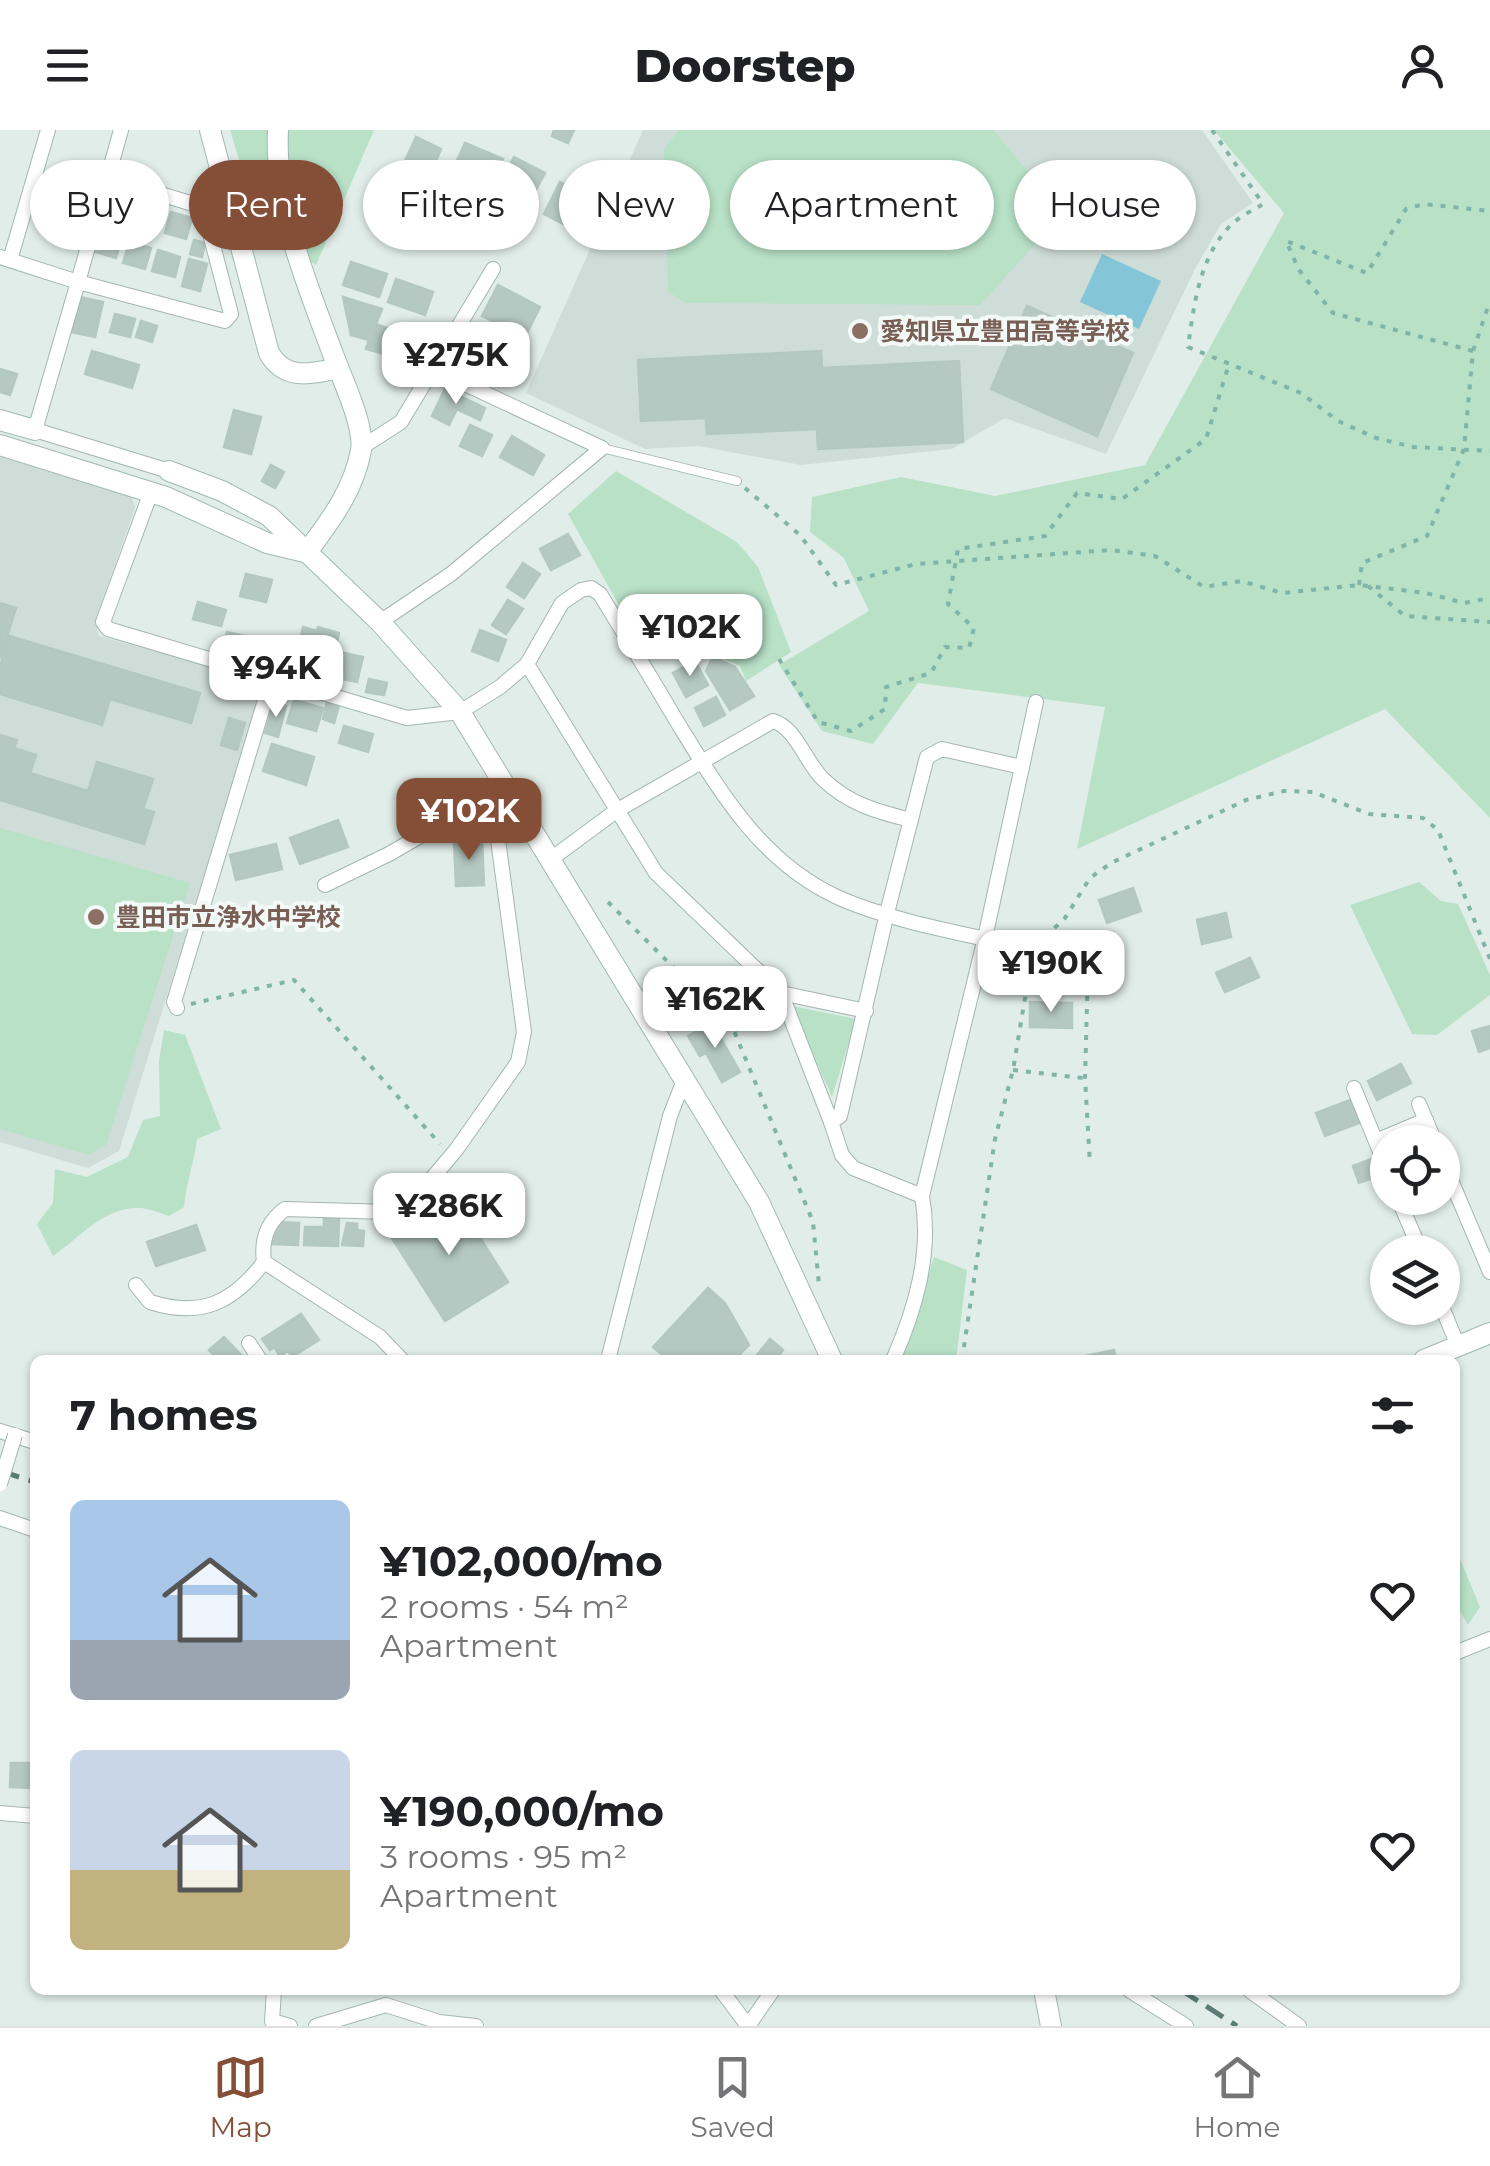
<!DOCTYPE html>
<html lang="en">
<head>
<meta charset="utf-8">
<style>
  :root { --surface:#fff; --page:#f6f6f6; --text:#202124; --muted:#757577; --line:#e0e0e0; --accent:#844e37 }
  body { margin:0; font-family:Montserrat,"Noto Sans JP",sans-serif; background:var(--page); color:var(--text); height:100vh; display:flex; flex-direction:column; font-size:38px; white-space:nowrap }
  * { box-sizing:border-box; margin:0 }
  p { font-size:32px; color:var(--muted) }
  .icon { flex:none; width:55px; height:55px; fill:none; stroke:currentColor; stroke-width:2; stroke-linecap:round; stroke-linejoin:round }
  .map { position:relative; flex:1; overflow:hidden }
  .details { position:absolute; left:30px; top:1225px; width:1430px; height:640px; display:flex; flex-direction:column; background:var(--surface); border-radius:15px; box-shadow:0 2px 8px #0004 }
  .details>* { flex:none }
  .top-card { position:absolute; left:30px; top:30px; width:1430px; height:90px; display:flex; gap:20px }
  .buttons { position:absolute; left:1370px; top:995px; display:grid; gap:20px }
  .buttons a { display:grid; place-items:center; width:90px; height:90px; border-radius:50%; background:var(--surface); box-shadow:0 2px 8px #0004; font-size:50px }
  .price { position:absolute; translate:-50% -85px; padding:0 22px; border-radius:20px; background:#fff; color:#222; font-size:32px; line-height:65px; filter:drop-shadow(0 2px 5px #0008) }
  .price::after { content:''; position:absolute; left:50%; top:60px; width:30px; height:22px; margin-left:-15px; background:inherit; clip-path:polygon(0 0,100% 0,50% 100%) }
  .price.on { background:var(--accent); color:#fff }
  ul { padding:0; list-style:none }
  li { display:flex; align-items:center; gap:30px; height:250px; padding:0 40px }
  li span { display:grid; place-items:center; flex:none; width:280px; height:200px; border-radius:15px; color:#555 }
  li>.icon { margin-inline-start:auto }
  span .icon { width:120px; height:120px; fill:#fffc; stroke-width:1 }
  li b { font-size:42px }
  h2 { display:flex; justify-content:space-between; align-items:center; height:120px; padding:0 40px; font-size:42px }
  .tag { padding:0 35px; border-radius:45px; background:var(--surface); box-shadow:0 2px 8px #0004; font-size:35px; line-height:90px }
  .tag.on { background:var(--accent); color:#fff }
  header { display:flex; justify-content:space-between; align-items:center; height:130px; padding:0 40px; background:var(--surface); font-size:45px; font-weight:800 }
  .tabs { display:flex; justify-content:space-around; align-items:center; height:140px; border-top:2px solid var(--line); background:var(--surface); font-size:28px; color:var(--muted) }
  .tabs a { display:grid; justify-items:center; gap:5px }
  .tabs .on { color:var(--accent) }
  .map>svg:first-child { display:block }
  .built { fill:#cfddd8 }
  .green { fill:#b8e1c6 }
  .water { fill:#84c5d8 }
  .building { fill:#b6c8c2; stroke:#b3c8c0; stroke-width:2.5 }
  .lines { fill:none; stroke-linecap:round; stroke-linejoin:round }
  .lane-casing { stroke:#a3b6b1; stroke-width:10 }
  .street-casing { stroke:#a3b6b1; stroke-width:16 }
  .secondary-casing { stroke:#9fbab2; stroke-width:22 }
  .path { stroke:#7fb4a7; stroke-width:4; stroke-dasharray:5 8; stroke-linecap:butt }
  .lane { stroke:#fff; stroke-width:8 }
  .street { stroke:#fff; stroke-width:14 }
  .secondary { stroke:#fff; stroke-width:20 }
  .rail { stroke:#5a7c75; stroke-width:5; stroke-dasharray:20 10; stroke-linecap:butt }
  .street-bridge-casing { stroke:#a3b6b1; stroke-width:16; stroke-linecap:butt }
  .street-bridge { stroke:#fff; stroke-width:14 }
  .education-dot { fill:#8d6e63; stroke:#f2f9f6; stroke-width:4 }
  .labels { text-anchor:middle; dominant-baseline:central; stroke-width:8; stroke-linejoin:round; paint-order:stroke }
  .education-label { font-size:25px; font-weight:bold; fill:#785e54; stroke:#f2f9f6; text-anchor:start }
</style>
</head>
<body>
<header><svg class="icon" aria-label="menu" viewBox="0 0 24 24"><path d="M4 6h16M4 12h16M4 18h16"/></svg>Doorstep<svg class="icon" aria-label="person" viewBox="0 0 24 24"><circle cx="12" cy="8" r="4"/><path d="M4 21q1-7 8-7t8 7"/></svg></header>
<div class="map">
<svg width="1490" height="1896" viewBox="0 0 1490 1896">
  <rect width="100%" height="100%" fill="#e1ede9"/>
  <!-- built -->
  <g class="built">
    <path d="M643,0H1202L1253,73L1221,94L1195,139L1106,324L1005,288L952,319L801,335L698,316L645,319L526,263Z"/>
    <path d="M0,325L131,364L135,378L95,491L99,506L253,548L261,561L119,1021L88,1038L0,1012Z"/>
  </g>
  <!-- green -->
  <g class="green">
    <path d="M230,0H374L316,135L261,101Z"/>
    <path d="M679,0H993L1043,60L1036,113L980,175L685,173L668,161L664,19Z"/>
    <path d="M1214,0H1490V688L1385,579L1077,719L1105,577L918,553L873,614L822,601L779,535L869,481L844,428L810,402L812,367L901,347L995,366L1145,335L1284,83Z"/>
    <path d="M616,341L737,412L758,437L791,522L746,551L740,536L710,523L676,478L634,502L568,384Z"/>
    <path d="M0,698L190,753L106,1015L89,1025L0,999Z"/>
    <path d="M1419,752L1441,771L1458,774L1490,845V865L1437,905L1412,904L1350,775Z"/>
    <path d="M792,876L856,889L832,967Z"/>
    <path d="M164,900L185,905L221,999L197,1009C194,1033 186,1053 184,1077L169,1086C160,1083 147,1077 137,1078C103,1078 79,1108 53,1126L37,1094L53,1073L55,1039L87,1047L128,1027L143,990L160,986L159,931Z"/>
    <path d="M934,1127L967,1140L956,1230H901Z"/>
    <path d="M1455,1417L1480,1477L1468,1495L1455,1472Z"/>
  </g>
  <!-- water -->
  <path class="water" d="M1102,124L1161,151L1139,199L1080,172Z"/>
  <!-- building -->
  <g class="building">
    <path d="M554,0H574L568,13L552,6Z"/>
    <path d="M416,7L441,19L431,42L405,31Z"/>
    <path d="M465,13L503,29L493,51L455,35Z"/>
    <path d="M514,27L545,43L533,65L502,49Z"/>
    <path d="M479,51L494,58L476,100L460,93Z"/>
    <path d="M560,52L596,70L579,102L544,84Z"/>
    <path d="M1120,53L1139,62L1123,96L1105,88Z"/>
    <path d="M501,55L512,61L494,100L483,94Z"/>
    <path d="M105,75L127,81L123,96L101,90Z"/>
    <path d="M136,81L159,87L154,106L131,100Z"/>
    <path d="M171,82L192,88L186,109L165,103Z"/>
    <path d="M97,103L121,110L116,128L92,121Z"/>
    <path d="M194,110L205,113L202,127L190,124Z"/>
    <path d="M129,113L151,118L145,139L123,133Z"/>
    <path d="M158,120L180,127L175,147L152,141Z"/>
    <path d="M189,129L207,134L200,161L182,156Z"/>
    <path d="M351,132L387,144L379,167L343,155Z"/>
    <path d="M396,149L433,162L425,185L388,172Z"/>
    <path d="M498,155L540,177L525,207L482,186Z"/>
    <path d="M75,166L103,172L95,207L67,201Z"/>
    <path d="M343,167L382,179L376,194L392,200L384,224L366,219L369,210L351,205Z"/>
    <path d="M1027,176L1133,223L1097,306L991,259Z"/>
    <path d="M115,184L135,189L130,207L110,202Z"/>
    <path d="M141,191L157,196L152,212L136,207Z"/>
    <path d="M92,221L139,235L132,258L85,244Z"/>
    <path d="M821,221L822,238L959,231L963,312L818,319L817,299L707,304L706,288L641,291L638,230Z"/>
    <path d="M0,239L17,244L10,265L0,262Z"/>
    <path d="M445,259L485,278L480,290L457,279L449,295L432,286Z"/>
    <path d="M234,280L261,287L251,324L224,317Z"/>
    <path d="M470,295L492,305L482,326L460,316Z"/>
    <path d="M512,306L544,325L533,345L500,327Z"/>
    <path d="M271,335L284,342L275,358L262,351Z"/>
    <path d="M568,404L580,425L551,440L540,419Z"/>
    <path d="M523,433L540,444L524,468L507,457Z"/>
    <path d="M246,444L272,450L266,472L240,466Z"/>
    <path d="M508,470L523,479L506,504L492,495Z"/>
    <path d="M198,472L226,480L221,496L193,489Z"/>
    <path d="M0,473L16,478L0,528Z"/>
    <path d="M674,482L684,502L664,512L654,493Z"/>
    <path d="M303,497L317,501L318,497L339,503L334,524L299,514Z"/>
    <path d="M480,500L506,510L498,531L472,521Z"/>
    <path d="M227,502L244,506L240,523L223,518Z"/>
    <path d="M9,506L200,563L191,593L110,569L102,595L0,564V537Z"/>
    <path d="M339,522L363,527L357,552L334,547Z"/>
    <path d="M713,527L735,537L754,566L730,580L706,541Z"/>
    <path d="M695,531L708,555L686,567L673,543Z"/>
    <path d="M369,549L387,553L384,565L366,562Z"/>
    <path d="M716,567L725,585L704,596L695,578Z"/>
    <path d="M294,570L323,578L316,601L287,593Z"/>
    <path d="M274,572L286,576L278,607L265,603Z"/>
    <path d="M327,572L339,575L334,593L323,589Z"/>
    <path d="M229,588L245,593L237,620L221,615Z"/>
    <path d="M344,596L373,604L368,622L339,613Z"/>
    <path d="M0,605L17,610L14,618L36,625L30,643L88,661L97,632L153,649L143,679L154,682L144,714L0,670Z"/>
    <path d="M272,614L314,627L306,655L263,641Z"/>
    <path d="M338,690L348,717L300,734L290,708Z"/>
    <path d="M482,710L484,755L456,756L454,712Z"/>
    <path d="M276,714L282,739L236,750L230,725Z"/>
    <path d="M1133,758L1141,781L1107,793L1099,770Z"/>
    <path d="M1226,783L1231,807L1202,814L1197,790Z"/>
    <rect x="1059" y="805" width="22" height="31"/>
    <path d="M1250,828L1259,847L1225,862L1216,843Z"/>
    <path d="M1030,872L1072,873V898L1030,897Z"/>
    <path d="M712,893L740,942L722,952L706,923L700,926L688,906Z"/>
    <path d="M1490,896V918L1479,922L1472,901Z"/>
    <path d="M1401,934L1411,953L1377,970L1368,951Z"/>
    <path d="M1350,970L1359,993L1325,1006L1316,983Z"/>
    <path d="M1374,1028L1381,1045L1359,1053L1353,1036Z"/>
    <path d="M453,1065L508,1152L445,1191L390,1105Z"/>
    <path d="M324,1089H339L338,1116L304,1115L305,1097H324Z"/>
    <path d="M273,1092L299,1093L298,1115L272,1114Z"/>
    <path d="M347,1093L357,1094V1100L364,1101L363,1116L342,1115Z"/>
    <path d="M196,1095L205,1120L156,1136L147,1112Z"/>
    <path d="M708,1158L725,1173L749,1215L734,1230H669L653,1217Z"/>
    <path d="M301,1184L319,1210L292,1227L288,1221L280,1226L274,1217L270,1220L262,1209Z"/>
    <path d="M224,1207L241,1225L236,1230H219L209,1220Z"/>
    <path d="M770,1209L783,1220L775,1230H753Z"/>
    <path d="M1114,1220L1116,1230H1067Z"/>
    <path d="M11,1633H35V1658L10,1657Z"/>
  </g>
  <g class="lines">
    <defs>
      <path id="lane" d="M602,318L737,351"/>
      <g id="street">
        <path d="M108,48L203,77L231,184L225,191L78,152L121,0"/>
        <path d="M0,127L78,152L35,300L169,341"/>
        <path d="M10,130L48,0"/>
        <path d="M362,317L401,292L493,139"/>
        <path d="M151,362L103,492L108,499L407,588L460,582L500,557L527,534L562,473L581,460L591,458L600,464C627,508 653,551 679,595C721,663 760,730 835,766C888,791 975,806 1033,819"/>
        <path d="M380,492L451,444L602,318L435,240"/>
        <path d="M527,534L656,743L781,863L866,881"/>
        <path d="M551,729L616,681L773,591C796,597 806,634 824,650C849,674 878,682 911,690"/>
        <path d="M325,755L389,724L505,657"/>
        <path d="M781,863L831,992"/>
        <path d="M177,878L174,872L272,547"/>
        <path d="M1354,958L1388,1041"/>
        <path d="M1419,974L1435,1012"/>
        <path d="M1376,1011L1426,990"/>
        <path d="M1442,1029L1490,1142"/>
        <path d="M922,1066L853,1038L842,1025L831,992L840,986L887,783L927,627L942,619L1022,637"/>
        <path d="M1398,1068L1421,1122"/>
        <path d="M136,1155L150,1172C201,1188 233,1173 264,1132"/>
        <path d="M1442,1177L1458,1216"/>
        <path d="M249,1213L260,1230"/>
        <path d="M402,1230L380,1207L264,1132C261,1110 267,1092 285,1079L390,1082L413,1071L456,1020L518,932L524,902L496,695L515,675"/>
        <path d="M608,1230L670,986L684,950"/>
        <path d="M893,1230C916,1178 932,1122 922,1066L985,808L1036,572"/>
        <path d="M0,1301L35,1312"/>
        <path d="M0,1388L35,1400"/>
        <path d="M1455,1523L1490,1509"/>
        <path d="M0,1683L35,1686"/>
        <path d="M274,1860L272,1891L290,1896"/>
        <path d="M721,1860L748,1896"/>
        <path d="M1129,1860L1186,1896"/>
        <path d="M1249,1860L1299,1896"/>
        <path d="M316,1896L386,1875L439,1892L476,1896"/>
        <path d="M748,1896L773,1860"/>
      </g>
      <g id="secondary">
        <path d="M210,0L269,223C285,251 311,244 338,238"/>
        <path d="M278,0C274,77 307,154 333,224C342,249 365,296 361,320C354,360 330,391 307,422"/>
        <path d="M0,290L35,300"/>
        <path d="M0,315L166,367L267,413L305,422"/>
        <path d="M169,341L222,361L269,386L380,492L460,582L759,1072L832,1230"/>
        <path d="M1424,1230L1490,1203"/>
        <path d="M1044,1860L1051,1896"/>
      </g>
    </defs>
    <!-- lane casing -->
    <use href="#lane" class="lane-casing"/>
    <!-- street casing -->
    <use href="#street" class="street-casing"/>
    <!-- secondary casing -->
    <use href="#secondary" class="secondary-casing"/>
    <!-- path -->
    <g class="path">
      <path d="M1212,0L1263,74C1252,81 1238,87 1229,97C1199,129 1194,175 1188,217L1301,263L1338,291L1376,308L1413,317L1490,321"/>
      <path d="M1473,221L1333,183L1299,140L1286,111L1367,143L1406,79L1424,74L1490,81"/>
      <path d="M745,358L800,405L836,455L916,434L1111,420L1155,426L1204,457L1241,451L1282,463L1359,455L1426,463L1464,473L1490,468"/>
      <path d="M1359,455L1362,433L1427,406L1464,319L1473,221L1488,177"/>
      <path d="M1368,456L1405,486L1490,492"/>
      <path d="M779,529L818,592L851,601L885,579L886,557L931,543L945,517L969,518L974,498L948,474L958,419L1045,406L1077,363L1122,369L1206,309L1229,234"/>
      <path d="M608,772L732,896L813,1092L819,1155"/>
      <path d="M1089,801L1085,948L1090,1034"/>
      <path d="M1045,807L1065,788L1090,748L1111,733L1246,670L1284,661L1313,662L1369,684L1423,688L1438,700L1490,829"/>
      <path d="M191,874L294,850L440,1014"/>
      <path d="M1013,940L1083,948"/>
      <path d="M962,1230L995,1009L1013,940L1031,832"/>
    </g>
    <!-- lane -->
    <use href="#lane" class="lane"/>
    <!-- street -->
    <use href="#street" class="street"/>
    <!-- secondary -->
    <use href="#secondary" class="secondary"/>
    <!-- rail -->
    <g class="rail">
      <path d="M0,1341L35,1352"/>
      <path d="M1181,1860L1237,1896"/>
    </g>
    <defs>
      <path id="street-bridge" d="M0,1354L15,1305"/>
    </defs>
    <!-- street-bridge casing -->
    <use href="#street-bridge" class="street-bridge-casing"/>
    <!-- street-bridge -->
    <use href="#street-bridge" class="street-bridge"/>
  </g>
  <!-- markers -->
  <g class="education-dot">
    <circle cx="860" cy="201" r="10"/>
    <circle cx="96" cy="787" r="10"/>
  </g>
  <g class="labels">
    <!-- education labels -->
    <g class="education-label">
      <text x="880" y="201">愛知県立豊田高等学校</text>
      <text x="116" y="787">豊田市立浄水中学校</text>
    </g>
  </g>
</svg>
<div class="buttons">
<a><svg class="icon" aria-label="locate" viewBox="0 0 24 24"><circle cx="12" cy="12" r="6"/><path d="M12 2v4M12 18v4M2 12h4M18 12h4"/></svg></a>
<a><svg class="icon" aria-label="layers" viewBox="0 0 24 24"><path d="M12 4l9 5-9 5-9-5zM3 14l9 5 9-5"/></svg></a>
</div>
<b class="price" style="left:456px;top:277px">¥275K</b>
<b class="price" style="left:690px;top:549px">¥102K</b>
<b class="price" style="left:276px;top:590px">¥94K</b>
<b class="price on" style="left:469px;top:733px">¥102K</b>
<b class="price" style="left:1051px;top:885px">¥190K</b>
<b class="price" style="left:715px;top:921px">¥162K</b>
<b class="price" style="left:449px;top:1128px">¥286K</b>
<div class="top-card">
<a class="tag">Buy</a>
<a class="tag on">Rent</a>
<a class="tag">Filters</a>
<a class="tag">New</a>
<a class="tag">Apartment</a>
<a class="tag">House</a>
</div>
<section class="details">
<h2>7 homes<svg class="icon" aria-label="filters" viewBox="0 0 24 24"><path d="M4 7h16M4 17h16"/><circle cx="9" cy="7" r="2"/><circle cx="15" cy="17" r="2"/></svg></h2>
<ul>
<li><span style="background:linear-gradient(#a9c7e8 70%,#9aa5b1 0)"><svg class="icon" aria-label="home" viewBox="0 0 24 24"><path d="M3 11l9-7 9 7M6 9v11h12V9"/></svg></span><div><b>¥102,000/mo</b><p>2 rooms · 54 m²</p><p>Apartment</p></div><svg class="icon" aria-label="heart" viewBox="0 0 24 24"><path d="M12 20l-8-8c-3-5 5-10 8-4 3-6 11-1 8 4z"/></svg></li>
<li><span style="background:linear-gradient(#c9d6e8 60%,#c2b280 0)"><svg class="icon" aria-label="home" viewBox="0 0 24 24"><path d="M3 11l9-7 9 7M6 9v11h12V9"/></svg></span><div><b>¥190,000/mo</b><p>3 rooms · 95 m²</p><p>Apartment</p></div><svg class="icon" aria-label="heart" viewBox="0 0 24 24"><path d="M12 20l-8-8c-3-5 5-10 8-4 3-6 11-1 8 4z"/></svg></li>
</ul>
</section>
</div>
<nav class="tabs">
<a class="on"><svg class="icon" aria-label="map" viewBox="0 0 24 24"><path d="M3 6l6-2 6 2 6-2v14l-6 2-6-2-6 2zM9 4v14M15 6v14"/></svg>Map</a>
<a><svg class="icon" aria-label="saved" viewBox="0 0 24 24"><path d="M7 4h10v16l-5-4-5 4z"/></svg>Saved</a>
<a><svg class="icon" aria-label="home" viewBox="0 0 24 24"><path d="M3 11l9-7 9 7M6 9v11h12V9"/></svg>Home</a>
</nav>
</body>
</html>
